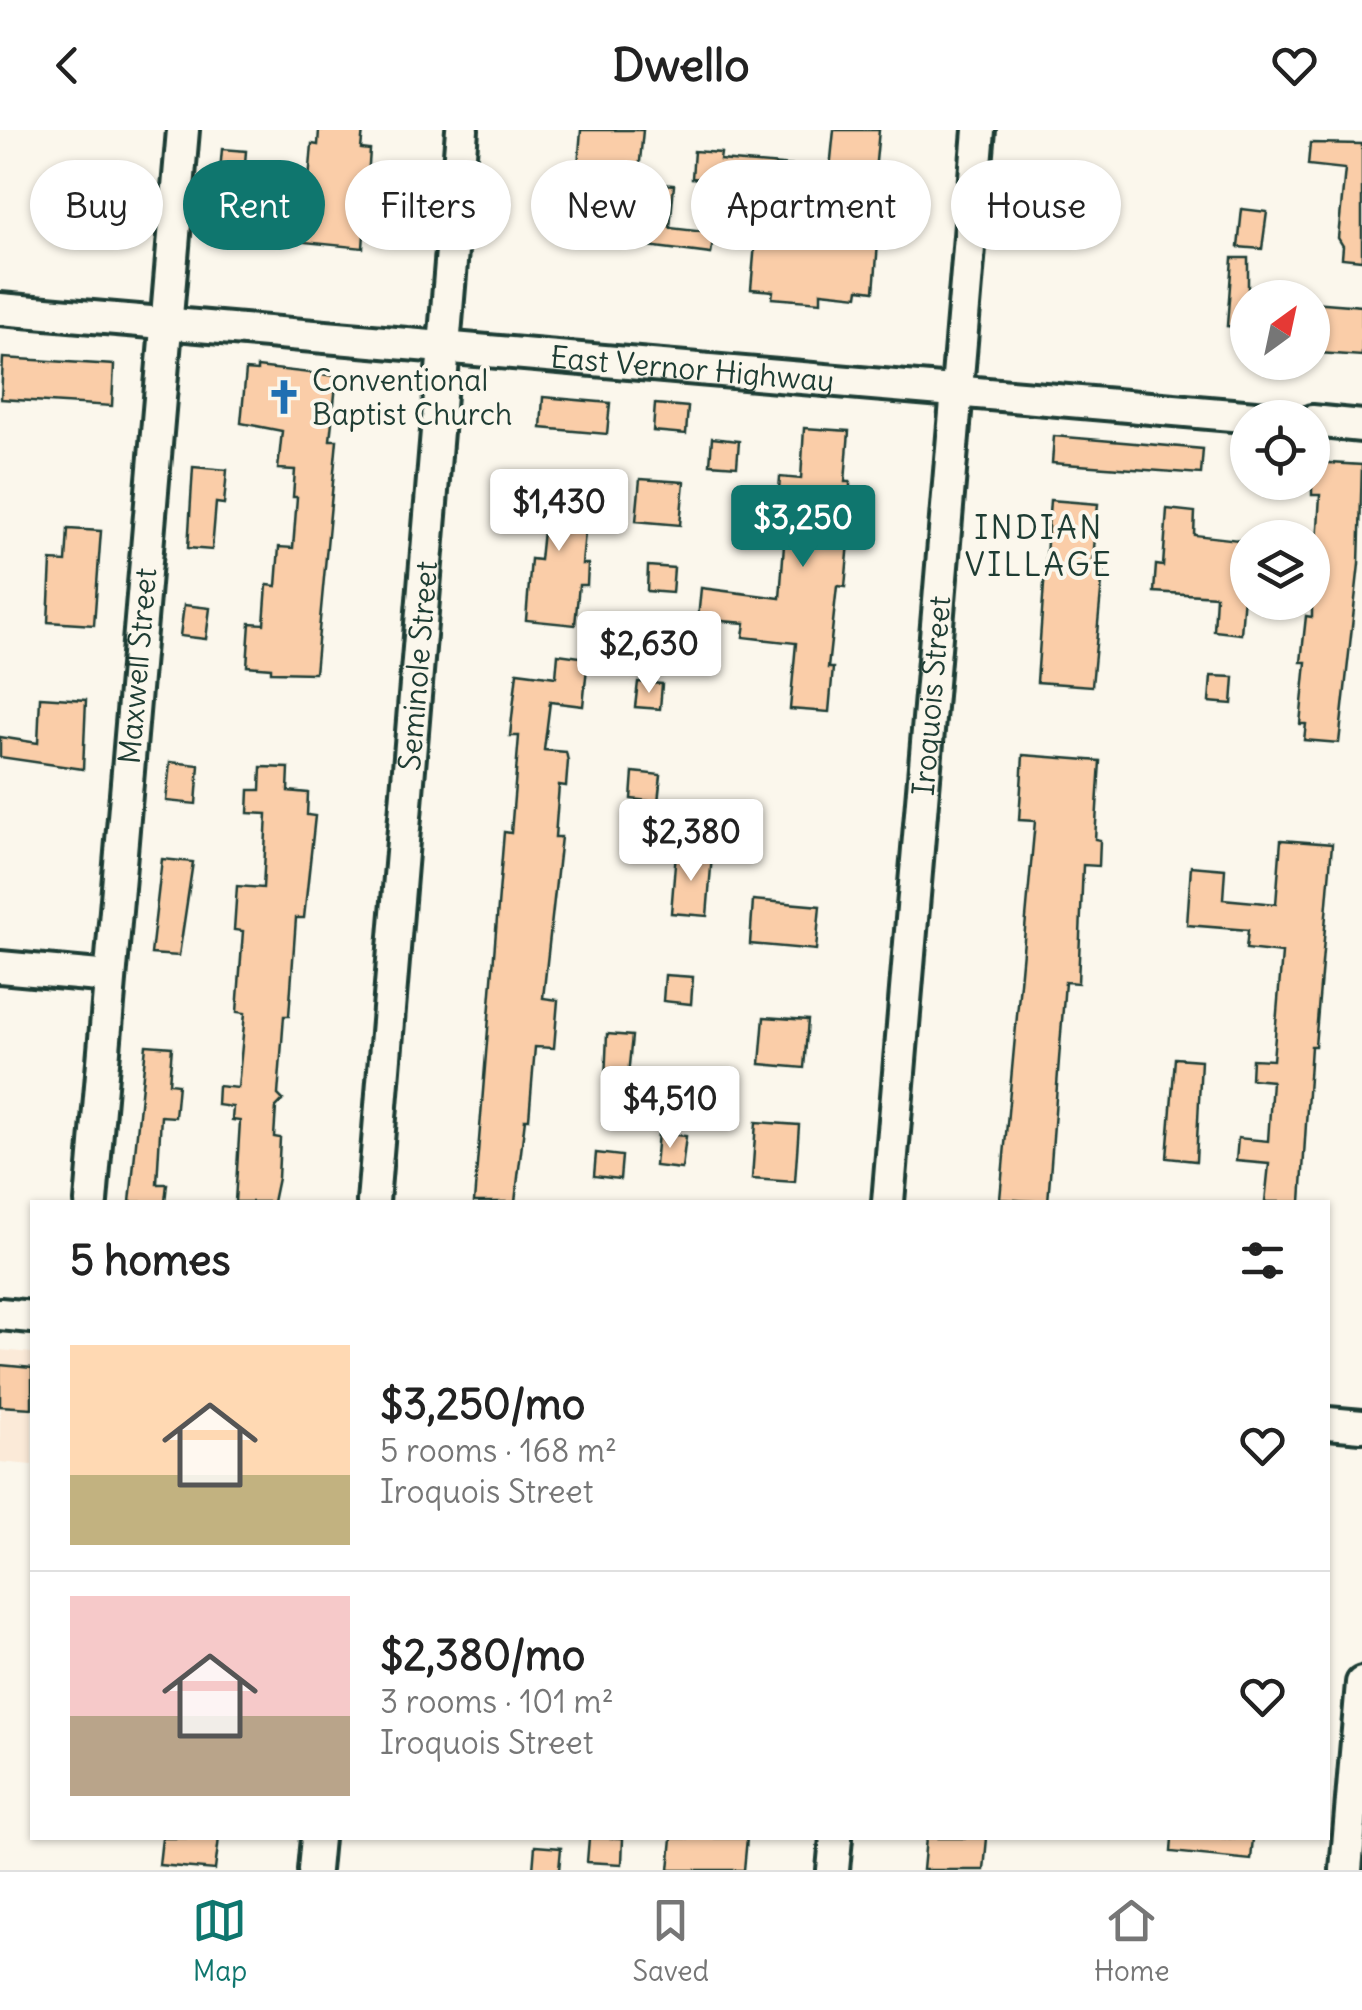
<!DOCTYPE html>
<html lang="en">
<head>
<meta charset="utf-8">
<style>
  :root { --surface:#fff; --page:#f2f2f2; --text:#222; --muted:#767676; --line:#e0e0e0; --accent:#0f766e }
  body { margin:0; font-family:Delius,sans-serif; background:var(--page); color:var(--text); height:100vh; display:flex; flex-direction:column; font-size:38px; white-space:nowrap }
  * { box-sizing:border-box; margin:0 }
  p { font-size:32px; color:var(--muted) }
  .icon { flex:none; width:55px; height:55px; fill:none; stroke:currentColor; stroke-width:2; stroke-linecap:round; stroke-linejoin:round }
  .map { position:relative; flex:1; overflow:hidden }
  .details { position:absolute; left:30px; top:1070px; width:1300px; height:640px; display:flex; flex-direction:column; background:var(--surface); border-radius:0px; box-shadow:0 2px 8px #0004 }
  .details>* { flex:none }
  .guide { position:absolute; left:30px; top:30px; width:1302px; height:90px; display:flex; gap:20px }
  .needle { width:65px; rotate:33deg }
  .fabs { position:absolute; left:1230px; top:150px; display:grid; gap:20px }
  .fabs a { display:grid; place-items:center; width:100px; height:100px; border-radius:50%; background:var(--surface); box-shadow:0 2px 8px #0004; font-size:50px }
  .price { position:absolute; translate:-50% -85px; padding:0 22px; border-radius:10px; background:#fff; color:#222; font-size:32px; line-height:65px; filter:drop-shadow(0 2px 5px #0008) }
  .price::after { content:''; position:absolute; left:50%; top:60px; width:30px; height:22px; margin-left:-15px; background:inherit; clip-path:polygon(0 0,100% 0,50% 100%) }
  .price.on { background:var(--accent); color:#fff }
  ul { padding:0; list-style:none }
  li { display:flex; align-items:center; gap:30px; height:250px; padding:0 40px }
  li+li { border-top:2px solid var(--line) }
  li span { display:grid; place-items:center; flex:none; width:280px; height:200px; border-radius:0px; color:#555 }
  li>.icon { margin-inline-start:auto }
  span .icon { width:120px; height:120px; fill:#fffc; stroke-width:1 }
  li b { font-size:42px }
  h2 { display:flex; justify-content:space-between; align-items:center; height:120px; padding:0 40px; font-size:42px }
  .tag { padding:0 35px; border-radius:45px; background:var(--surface); box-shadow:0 2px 8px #0004; font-size:35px; line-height:90px }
  .tag.on { background:var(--accent); color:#fff }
  header { display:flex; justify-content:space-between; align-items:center; height:130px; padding:0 40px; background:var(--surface); font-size:45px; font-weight:700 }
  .tabs { display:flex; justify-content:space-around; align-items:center; height:140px; border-top:2px solid var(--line); background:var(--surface); font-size:28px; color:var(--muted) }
  .tabs a { display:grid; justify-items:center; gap:5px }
  .tabs .on { color:var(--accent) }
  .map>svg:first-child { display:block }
  .built { fill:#fbead8 }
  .building { fill:#facda8; stroke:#1f3d34; stroke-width:2.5 }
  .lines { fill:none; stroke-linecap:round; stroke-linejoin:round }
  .minor-casing { stroke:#1f3d34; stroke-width:38 }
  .minor { stroke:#fbf7ec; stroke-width:30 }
  .labels { text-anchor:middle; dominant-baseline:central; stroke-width:8; stroke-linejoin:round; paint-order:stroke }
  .street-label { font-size:30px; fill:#1f3d34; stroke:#fbf7ec }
  .poi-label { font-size:30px; fill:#1f3d34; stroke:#fbf7ec; text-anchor:start }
  .neighbourhood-label { font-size:32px; letter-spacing:2.5px; fill:#1f3d34; stroke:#fbf7ec }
</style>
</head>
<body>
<header><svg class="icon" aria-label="back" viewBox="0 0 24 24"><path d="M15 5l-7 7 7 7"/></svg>Dwello<svg class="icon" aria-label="heart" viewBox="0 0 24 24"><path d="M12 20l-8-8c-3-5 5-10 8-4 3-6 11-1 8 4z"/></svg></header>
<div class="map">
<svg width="1362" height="1740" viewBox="0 0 1362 1740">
  <rect width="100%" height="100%" fill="#fbf7ec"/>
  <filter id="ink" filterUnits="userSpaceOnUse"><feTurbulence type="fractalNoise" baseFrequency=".01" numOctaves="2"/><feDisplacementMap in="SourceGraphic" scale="20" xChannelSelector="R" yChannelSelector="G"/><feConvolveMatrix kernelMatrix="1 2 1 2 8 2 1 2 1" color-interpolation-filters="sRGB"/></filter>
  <g filter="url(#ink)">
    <!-- built -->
    <path class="built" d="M0,1220L32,1223V1335L0,1332Z"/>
    <!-- building -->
    <g class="building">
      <path d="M319,0H363L361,19L370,20L363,118L304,112L312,14L318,15Z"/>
      <path d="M581,0H643L639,42L578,36Z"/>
      <path d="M834,0H879L875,42L884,43L874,161L859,159L858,166L821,162V172L772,168L773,161L751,159L757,91L721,88L723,51L692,48L694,21L721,23L720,30L830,39Z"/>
      <path d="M1310,13L1362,14V130L1342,128L1343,116L1338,108L1345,39L1308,35Z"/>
      <path d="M222,19L246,21L244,45L220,42Z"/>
      <path d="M622,50L674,55L670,98L714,103L711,124L616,112Z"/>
      <path d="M82,76L136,81L133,108L79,103Z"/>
      <path d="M1242,79L1267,82L1262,119L1238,117Z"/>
      <path d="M1232,128H1248V198L1227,196Z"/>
      <path d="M1312,172L1362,176V226L1319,223L1320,216H1312Z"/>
      <path d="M3,228L114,235L112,276L1,269Z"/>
      <path d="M257,237L337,246L330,310H337L315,543L271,542V538L247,536L250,493L264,494L267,455L276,456L279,417L293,418L297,367H293L295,340L278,339L282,301L241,293L246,240L257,241Z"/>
      <path d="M543,267L610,273L607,304L541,298Z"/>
      <path d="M655,274L688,277L686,304L653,301Z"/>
      <path d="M804,298L849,301L845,352H850L849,412L845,457L837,456L828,538H833L829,582L790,579L796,513L743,507L745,493L698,489L701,458L780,468L787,374L778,373L780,347L801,349Z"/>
      <path d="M1054,306L1203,319L1201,344L1052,333Z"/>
      <path d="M712,308L739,311L737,336L710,334Z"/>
      <path d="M1312,332L1362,335L1359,434L1339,613L1304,610L1306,594H1300L1306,532H1301L1306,486L1312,487V419L1317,414L1320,365H1312Z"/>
      <path d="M193,337L227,340L224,374L216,373L212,420L188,418Z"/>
      <path d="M640,349L684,352L680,395L636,391Z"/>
      <path d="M535,350L581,355L580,359L589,360L582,434H588L587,455H579L575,495L526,490L531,429L540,430L546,372L533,371Z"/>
      <path d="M1050,370L1098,374L1093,430L1104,431L1092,556L1037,552Z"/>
      <path d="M1167,379L1195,382L1194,405L1248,411L1241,504L1214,501L1216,466L1154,462L1156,435L1163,436Z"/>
      <path d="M68,399L101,401L94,495L48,492L51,431L66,432Z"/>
      <path d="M648,436L674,438L672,463L647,461Z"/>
      <path d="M184,475L210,478L206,509L180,506Z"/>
      <path d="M558,524L588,528L583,576L550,572L544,620L566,622L568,631L566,656L559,655L555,707H561L543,868L558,870L554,918L535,917L529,989H525L515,1072H474L504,702L511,703L519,606H510L517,542L556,547Z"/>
      <path d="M1211,546L1234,547L1232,574L1209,572Z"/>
      <path d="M638,552L662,554L660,579L635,577Z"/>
      <path d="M40,567L86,570L83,639L0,627V607L38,613Z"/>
      <path d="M1023,625L1100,631L1095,709L1100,710L1099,736L1083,735L1078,853L1065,852L1048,1072L1000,1069L1035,691L1019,690Z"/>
      <path d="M170,632L199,635L196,674L166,671Z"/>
      <path d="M261,637L289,638L288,661L308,663L307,685L315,686L304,788H296L289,886H284L278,965L283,970L276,977L274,1007L280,1008L278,1048L273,1072H235L240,991L232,990L233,977L217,975L218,956L238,958L245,883L237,882L243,801L234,800L237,756L263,758L267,684L248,683L249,660H260Z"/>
      <path d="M633,642L661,645L658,672L631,669Z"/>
      <path d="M1281,710L1332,714L1315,916H1311L1301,1072H1265L1269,1034L1236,1031L1238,1008L1268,1011L1272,951L1251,949L1252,929L1273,930L1282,823L1246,819L1248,800L1187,795L1191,736L1225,739L1223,769L1276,774Z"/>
      <path d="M676,722L712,725L707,786L671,783Z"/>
      <path d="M162,729L193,732L179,826L151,824Z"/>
      <path d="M753,770L820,776L816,820L750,814Z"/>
      <path d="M665,845L693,847L691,874L663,871Z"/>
      <path d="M764,887L808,890L804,938L760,934Z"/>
      <path d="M607,904L632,906L625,975L604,973Z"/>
      <path d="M146,915L172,917L169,953L178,954L175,987L161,986L157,1054H167L165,1072H130Z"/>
      <path d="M1175,928L1201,930L1196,1031L1167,1028Z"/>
      <path d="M756,992L799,995L795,1052L752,1049Z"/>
      <path d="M658,1003L686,1006L682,1039L655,1036Z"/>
      <path d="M596,1023L622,1026L620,1049L594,1046Z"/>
      <path d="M0,1235L32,1238V1278L0,1276Z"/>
      <path d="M162,1708H219L215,1740L159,1735Z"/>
      <path d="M589,1708H623L622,1734L587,1732Z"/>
      <path d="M672,1708H747L744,1740H669Z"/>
      <path d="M926,1708H987L984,1740H923Z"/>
      <path d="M1172,1708H1253L1251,1730L1171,1722Z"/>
      <path d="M535,1716L561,1718L559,1740H533Z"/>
    </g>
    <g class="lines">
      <defs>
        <g id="minor">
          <path id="s1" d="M0,179L1267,288"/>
          <path d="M1312,291L1362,296"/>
          <path d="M0,837L110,847"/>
          <path id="s2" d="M91,1072L183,0"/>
          <path id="s3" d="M373,1072L462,0"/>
          <path id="s4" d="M888,1072L979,0"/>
          <path d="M0,1184L32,1187"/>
          <path d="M1328,1293L1362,1296"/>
          <path d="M314,1740L317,1708"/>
          <path d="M833,1740L836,1708"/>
          <path d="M1346,1740L1362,1553"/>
        </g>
      </defs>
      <!-- minor casing -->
      <use href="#minor" class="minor-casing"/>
      <!-- minor -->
      <use href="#minor" class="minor"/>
    </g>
  </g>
  <!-- icons -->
  <defs>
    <symbol id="church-bare" viewBox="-9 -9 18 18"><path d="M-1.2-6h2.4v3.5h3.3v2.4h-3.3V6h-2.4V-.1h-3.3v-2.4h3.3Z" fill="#1f6fb2" stroke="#fbf7ec" stroke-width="2.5" paint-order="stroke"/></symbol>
  </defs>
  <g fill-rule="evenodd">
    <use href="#church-bare" x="259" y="242" width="50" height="50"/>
  </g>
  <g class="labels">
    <!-- street labels -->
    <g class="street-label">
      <text stroke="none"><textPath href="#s1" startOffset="695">East Vernor Highway</textPath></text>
      <text stroke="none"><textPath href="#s2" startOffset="538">Maxwell Street</textPath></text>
      <text stroke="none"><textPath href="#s3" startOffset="538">Seminole Street</textPath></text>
      <text stroke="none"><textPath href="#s4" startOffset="508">Iroquois Street</textPath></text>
    </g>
    <!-- poi labels -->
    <g class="poi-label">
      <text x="312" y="250">Conventional<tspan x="312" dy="34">Baptist Church</tspan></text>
    </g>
    <!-- neighbourhood labels -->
    <g class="neighbourhood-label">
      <text x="1039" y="397">INDIAN<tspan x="1039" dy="37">VILLAGE</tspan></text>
    </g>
  </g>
</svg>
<div class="fabs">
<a><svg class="needle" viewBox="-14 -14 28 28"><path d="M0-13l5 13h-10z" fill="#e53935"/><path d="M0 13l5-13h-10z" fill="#767676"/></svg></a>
<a><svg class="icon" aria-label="locate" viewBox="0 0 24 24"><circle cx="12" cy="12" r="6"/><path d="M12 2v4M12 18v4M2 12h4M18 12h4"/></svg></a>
<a><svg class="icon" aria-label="layers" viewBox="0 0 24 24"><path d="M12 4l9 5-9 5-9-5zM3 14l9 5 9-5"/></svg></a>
</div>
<b class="price" style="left:559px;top:424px">$1,430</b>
<b class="price on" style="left:803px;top:440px">$3,250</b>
<b class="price" style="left:649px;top:566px">$2,630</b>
<b class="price" style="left:691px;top:754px">$2,380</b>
<b class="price" style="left:670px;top:1021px">$4,510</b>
<div class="guide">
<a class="tag">Buy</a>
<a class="tag on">Rent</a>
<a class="tag">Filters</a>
<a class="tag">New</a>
<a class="tag">Apartment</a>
<a class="tag">House</a>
</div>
<section class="details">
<h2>5 homes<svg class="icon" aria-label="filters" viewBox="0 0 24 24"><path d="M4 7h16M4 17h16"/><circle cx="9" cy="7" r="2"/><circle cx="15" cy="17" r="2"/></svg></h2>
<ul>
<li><span style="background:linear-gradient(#ffd9b3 65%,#c2b280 0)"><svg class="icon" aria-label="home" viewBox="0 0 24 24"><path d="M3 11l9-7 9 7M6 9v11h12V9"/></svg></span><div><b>$3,250/mo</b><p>5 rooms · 168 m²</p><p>Iroquois Street</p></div><svg class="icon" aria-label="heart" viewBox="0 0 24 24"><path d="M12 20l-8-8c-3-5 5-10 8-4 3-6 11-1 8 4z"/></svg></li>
<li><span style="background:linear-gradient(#f6c9c9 60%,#b9a48a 0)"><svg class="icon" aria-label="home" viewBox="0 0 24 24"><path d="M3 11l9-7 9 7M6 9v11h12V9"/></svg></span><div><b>$2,380/mo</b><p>3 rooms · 101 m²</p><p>Iroquois Street</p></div><svg class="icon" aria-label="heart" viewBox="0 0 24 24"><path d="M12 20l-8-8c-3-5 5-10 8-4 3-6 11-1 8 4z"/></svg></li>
</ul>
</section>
</div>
<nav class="tabs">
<a class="on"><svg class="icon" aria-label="map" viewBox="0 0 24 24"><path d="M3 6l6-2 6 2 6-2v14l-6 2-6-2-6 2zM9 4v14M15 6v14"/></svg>Map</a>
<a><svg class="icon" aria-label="saved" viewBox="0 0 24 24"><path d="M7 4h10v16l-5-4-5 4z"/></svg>Saved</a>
<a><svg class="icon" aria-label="home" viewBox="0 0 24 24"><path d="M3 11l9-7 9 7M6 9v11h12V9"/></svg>Home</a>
</nav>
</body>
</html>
